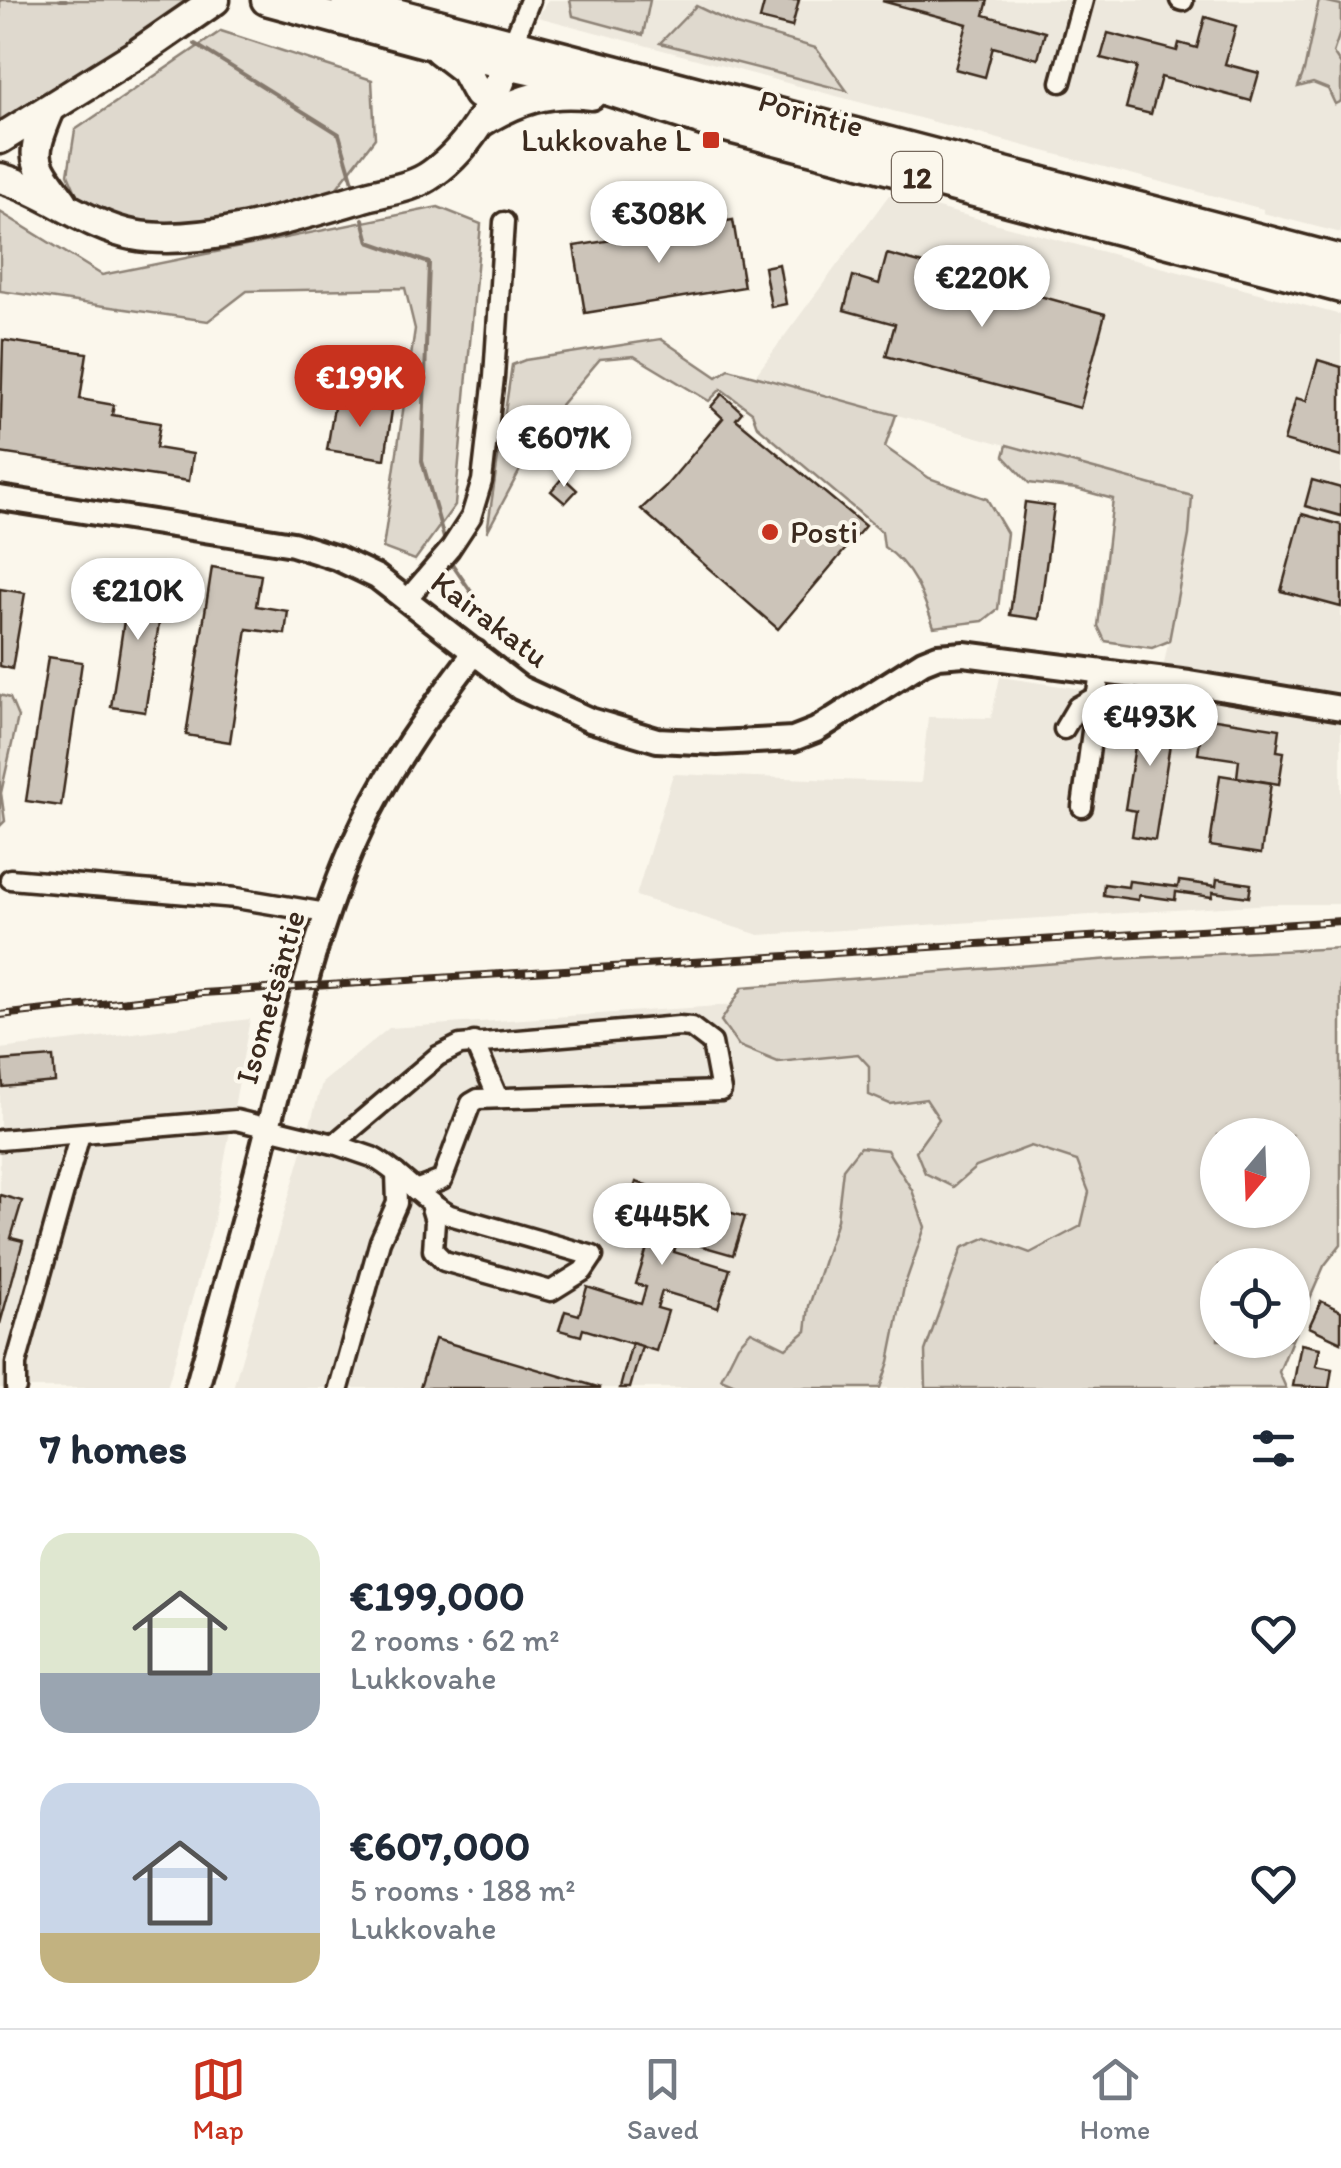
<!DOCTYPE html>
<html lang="en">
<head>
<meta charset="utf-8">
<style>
  :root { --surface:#fff; --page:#f2f2f3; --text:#1f2937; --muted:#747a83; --line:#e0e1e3; --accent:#c8321e }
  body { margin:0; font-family:Itim,sans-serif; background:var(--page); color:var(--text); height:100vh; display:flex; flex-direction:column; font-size:38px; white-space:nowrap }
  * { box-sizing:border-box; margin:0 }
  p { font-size:32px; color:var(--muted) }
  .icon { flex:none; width:55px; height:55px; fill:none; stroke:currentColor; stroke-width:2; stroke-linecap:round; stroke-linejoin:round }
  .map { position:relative; height:1388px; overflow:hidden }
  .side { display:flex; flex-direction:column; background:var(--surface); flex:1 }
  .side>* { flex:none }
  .needle { width:65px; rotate:199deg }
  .tools { position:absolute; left:1200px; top:1118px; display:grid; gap:20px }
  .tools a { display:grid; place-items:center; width:110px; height:110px; border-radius:50%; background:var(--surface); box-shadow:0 2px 8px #0004; font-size:50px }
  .price { position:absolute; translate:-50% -85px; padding:0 22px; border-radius:35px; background:#fff; color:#222; font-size:32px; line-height:65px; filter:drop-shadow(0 2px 5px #0008) }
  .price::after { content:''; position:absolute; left:50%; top:60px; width:30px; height:22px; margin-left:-15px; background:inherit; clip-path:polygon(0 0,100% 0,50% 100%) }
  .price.on { background:var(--accent); color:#fff }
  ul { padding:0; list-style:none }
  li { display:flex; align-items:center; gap:30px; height:250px; padding:0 40px }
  li span { display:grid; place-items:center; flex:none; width:280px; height:200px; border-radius:30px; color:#555 }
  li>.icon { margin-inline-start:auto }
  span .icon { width:120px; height:120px; fill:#fffc; stroke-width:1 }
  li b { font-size:42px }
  h2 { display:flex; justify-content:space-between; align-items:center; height:120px; padding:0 40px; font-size:42px }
  .tabs { display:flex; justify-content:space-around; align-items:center; height:140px; border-top:2px solid var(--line); background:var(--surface); font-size:28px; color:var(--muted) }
  .tabs a { display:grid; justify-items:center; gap:5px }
  .tabs .on { color:var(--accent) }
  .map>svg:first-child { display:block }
  .built { fill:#ede8dd }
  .green { fill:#dfd9ce; stroke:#8d8276; stroke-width:2.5; fill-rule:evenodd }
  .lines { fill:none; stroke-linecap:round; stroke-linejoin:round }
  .stream { stroke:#85796d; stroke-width:4 }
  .building { fill:#ccc4b9; stroke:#3b2a1e; stroke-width:2.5 }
  .minor-casing { stroke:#3b2a1e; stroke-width:25 }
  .major-casing { stroke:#3b2a1e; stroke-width:30 }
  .highway-casing { stroke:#3b2a1e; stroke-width:35 }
  .minor { stroke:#fbf7ec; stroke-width:18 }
  .major { stroke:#fbf7ec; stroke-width:22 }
  .highway { stroke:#fbf7ec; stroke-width:28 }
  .rail-casing { stroke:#3b2a1e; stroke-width:8 }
  .rail { stroke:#fbf7ec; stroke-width:4; stroke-dasharray:11; stroke-linecap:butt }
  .poi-dot { fill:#c8321e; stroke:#fbf7ec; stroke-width:4 }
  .labels { text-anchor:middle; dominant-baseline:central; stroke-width:8; stroke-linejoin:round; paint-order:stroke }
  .shield { fill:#fbf7ec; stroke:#75685c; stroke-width:2.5 }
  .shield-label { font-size:30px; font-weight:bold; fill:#3b2a1e }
  .street-label { font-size:32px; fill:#3b2a1e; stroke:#fbf7ec }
  .poi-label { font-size:32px; fill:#3b2a1e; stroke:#fbf7ec; text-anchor:end }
</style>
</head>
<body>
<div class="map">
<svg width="1341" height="1388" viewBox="0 0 1341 1388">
  <rect width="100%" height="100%" fill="#fbf7ec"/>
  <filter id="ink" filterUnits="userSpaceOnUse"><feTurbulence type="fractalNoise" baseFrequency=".01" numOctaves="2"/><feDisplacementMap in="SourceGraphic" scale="20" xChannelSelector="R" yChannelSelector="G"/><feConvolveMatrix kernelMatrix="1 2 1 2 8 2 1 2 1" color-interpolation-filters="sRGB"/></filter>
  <g filter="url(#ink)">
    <!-- built -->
    <g class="built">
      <path d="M548,0H1341V233L1263,213V209L538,17Z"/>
      <path d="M889,195L1341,315V904H1272L759,935L636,896L673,774L921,783L928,717L991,718L1000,677L1157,700L1189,535L1192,496L755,376Z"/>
      <path d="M1256,975L1132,1388H233L322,1083L389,1028L869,996Z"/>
      <path d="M250,1019L213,1225L167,1388H0V1049Z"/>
    </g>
    <!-- green -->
    <g class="green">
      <path d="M0,0H191L0,126Z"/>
      <path d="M570,0H650L643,35L573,16Z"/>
      <path d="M1319,0L1341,5V30L1333,53L1341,65V101L1335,104L1328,89L1313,83L1298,87L1304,71Z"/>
      <path d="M696,6L736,25L816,48L847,91L660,43Z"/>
      <path d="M221,31L372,80L375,138L332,194L295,205L167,229L133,226L81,204L68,174L75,130Z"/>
      <path d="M438,207L481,224L455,505L415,560L383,548L415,329L405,288L247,291L208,321L0,291V212L102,275Z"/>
      <path d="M661,339L717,377L729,369L896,415L885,447L929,478L987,499L1007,533L998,609L983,621L934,627C923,595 913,566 884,547L882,532L757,426L752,412L721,389L709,401L634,356L600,359L544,425L487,532L512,365L525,360Z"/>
      <path d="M1007,445L1192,496L1189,535L1169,641L1152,648L1105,641L1098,626L1113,499L1077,489L1029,483L1004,456Z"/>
      <path d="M0,695L10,698L18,717L1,793L5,821L0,826Z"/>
      <path d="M1341,948V1244L1324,1266L1292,1340V1265H1218V1340H1292L1279,1372L1286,1388H926L925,1351L962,1248L987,1237L1030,1253L1081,1226L1089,1192L1077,1161L1031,1146L976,1167L953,1187L925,1173L916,1151L939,1119L926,1099L890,1104L869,1095V1066L858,1054L778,1062L739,1046L721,1021L743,987L1112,959ZM1218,1135H1292V1210H1218Z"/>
      <path d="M860,1147L887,1150L912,1190L925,1227L904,1287L889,1362L880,1388H742L721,1379L738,1345L751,1331L786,1348L806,1331L809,1306L837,1220L843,1169Z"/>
    </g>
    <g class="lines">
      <!-- stream -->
      <g class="stream">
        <path d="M60,0H66"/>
        <path d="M195,44L339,134L355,189"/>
        <path d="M363,219L369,242L429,263L422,461L444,538"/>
        <path d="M452,564L476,599"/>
      </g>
    </g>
    <!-- building -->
    <g class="building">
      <path d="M765,0H799L792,27L760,19Z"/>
      <path d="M988,0L984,15L1045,32L1038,59L993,47L985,77L955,69L967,24L882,1Z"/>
      <path d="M1205,17L1236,26L1225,64L1259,73L1251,101L1161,77L1151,114L1126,108L1137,67L1101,58L1108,33L1177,51L1179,43L1197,48Z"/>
      <path d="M733,220L744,287L585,313L574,246L625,238L624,231L640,229L641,235Z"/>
      <path d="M887,254L1105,314L1080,408L886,356L895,324L844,310L853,276L879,284Z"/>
      <path d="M779,264L786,304L771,307L764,267Z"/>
      <path d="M3,340L87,353L80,399L114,405L112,415L160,423L156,448L193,454L189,481L0,453Z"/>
      <path d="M1318,360L1341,367V457L1284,441L1296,398L1306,401Z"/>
      <path d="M722,394L742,412L736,419L865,526L778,629L641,509L665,487L723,418L711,407Z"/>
      <path d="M335,401L392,410L385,459L327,450Z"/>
      <path d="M563,477L577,490L565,503L551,491Z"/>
      <path d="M1312,480L1341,488V516L1305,506Z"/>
      <path d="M1025,502L1054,506L1039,619L1010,615Z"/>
      <path d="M1302,514L1341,525V607L1281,591Z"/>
      <path d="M212,567L261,575L256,606L288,611L285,634L247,629L230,742L186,735Z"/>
      <path d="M131,574L166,579L145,712L111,707Z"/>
      <path d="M0,589L25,593L12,669L0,666Z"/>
      <path d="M48,657L82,662L61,806L26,801Z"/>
      <path d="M1141,708L1181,715L1176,744H1170L1155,840L1132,836L1136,811L1125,809Z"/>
      <path d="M1203,717L1280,729L1277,751L1284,752L1279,784L1237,777L1239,760L1198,754Z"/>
      <path d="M1220,775L1271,783L1261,854L1210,846Z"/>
      <path d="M1217,879L1251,884L1249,897L1213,892L1212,897L1176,892L1175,900L1139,895L1138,900L1103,895L1104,884L1128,887L1129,881L1178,887L1179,881L1216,886Z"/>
      <path d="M53,1057L55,1082L3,1087L1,1061Z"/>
      <path d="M636,1182L699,1201L697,1206L706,1209L707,1205L745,1217L733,1255L698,1245L700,1239L691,1236L689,1242L678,1238L674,1252L730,1269L718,1308L662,1291L657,1308L668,1311L656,1351L583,1329L581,1336L559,1330L565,1311L579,1315L587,1287L641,1304L646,1287L636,1284L648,1245L656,1248L660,1233L624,1222Z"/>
      <path d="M0,1195L22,1201L11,1238L23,1241L0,1324Z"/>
      <path d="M1321,1301L1341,1311V1342L1309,1327Z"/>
      <path d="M435,1339L601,1388H420Z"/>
      <path d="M632,1343L642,1346L630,1388H620Z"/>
      <path d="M1301,1344L1320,1348L1316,1366L1332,1369L1329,1388L1293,1386Z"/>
    </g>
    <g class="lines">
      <defs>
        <g id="minor">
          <path d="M1180,0L1183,1"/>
          <path d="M512,45L530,0"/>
          <path d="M1061,82L1083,0"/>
          <path d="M408,598L450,549L471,517L482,481L494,377L504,222"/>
          <path d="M1064,729L1077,707L1097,696"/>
          <path d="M1082,807L1100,671"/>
          <path d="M10,879L236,898L326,913"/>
          <path d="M474,1042L498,1098"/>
          <path d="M0,1140L236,1120L334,1144L372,1157C401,1172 421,1200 450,1215L593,1256L583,1271L551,1291L444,1261L433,1250L435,1221L430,1204"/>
          <path d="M334,1144L438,1056L460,1045L679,1026L691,1027L712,1043L721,1091L478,1099L471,1103L442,1180L415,1190"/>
          <path d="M16,1388V1364L80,1134"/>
          <path d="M339,1388L380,1241L397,1203L396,1173"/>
        </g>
        <g id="major">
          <path d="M0,498L293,544L337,558L377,577L520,688L590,720L657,740L717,743L793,739L816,730L923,662L938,656L964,654L1189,683L1341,708"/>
          <path d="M197,1388C221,1300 247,1212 269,1123C294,1027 315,930 356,839C386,771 430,711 475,652"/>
        </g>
        <g id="highway">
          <path d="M266,0L507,65L575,80L703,121L1341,288"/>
          <path d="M346,0L1341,260"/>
          <path d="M439,50L465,70L478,94"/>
          <path d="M50,109C29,159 32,160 63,202"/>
          <path d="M481,122C517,100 548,89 591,95"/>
          <path d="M0,139L140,52L215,0"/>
          <path d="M0,178C47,191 87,226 133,235C201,248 301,215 367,196C389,190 413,188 432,174C473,145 500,94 511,46"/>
        </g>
      </defs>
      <!-- minor casing -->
      <use href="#minor" class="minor-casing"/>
      <!-- major casing -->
      <use href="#major" class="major-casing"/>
      <!-- highway casing -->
      <use href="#highway" class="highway-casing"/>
      <!-- minor -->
      <use href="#minor" class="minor"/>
      <!-- major -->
      <use href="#major" class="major"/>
      <!-- highway -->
      <use href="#highway" class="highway"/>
      <defs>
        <path id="rail" d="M0,1015L202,993L1341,921"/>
      </defs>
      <!-- rail casing -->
      <use href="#rail" class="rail-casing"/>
      <!-- rail -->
      <use href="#rail" class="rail"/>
    </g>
  </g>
  <!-- markers -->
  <g class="poi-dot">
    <rect x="701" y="130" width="20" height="20" rx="5"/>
    <circle cx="770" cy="532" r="10"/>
  </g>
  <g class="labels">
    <!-- shield labels -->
    <rect class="shield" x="892" y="152" width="50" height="50" rx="8"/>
    <g class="shield-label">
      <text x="917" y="177">12</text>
    </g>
    <!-- street labels -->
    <g class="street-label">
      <text transform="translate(811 113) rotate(15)">Porintie</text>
      <text transform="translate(490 619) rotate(37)">Kairakatu</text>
      <text transform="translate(270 997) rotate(-74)">Isometsäntie</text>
    </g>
    <!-- poi labels -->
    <g class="poi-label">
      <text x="691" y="140">Lukkovahe L</text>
      <text x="790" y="532" text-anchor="start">Posti</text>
    </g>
  </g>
</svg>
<div class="tools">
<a><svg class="needle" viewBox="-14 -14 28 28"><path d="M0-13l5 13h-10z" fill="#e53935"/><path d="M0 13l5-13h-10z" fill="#747a83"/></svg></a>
<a><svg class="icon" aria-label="locate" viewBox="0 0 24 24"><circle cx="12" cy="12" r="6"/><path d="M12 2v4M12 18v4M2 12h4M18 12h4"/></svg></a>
</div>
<b class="price" style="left:659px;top:266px">€308K</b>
<b class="price" style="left:982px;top:330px">€220K</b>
<b class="price on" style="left:360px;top:430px">€199K</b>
<b class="price" style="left:564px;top:490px">€607K</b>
<b class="price" style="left:138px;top:643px">€210K</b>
<b class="price" style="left:1150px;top:769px">€493K</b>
<b class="price" style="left:662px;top:1268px">€445K</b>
</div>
<section class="side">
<h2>7 homes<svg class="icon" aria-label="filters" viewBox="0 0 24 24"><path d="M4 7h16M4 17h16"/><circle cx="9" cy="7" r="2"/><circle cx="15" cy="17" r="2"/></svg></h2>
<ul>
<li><span style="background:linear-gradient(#dfe7d0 70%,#9aa5b1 0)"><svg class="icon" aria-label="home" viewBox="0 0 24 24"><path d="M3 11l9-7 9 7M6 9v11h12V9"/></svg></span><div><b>€199,000</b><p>2 rooms · 62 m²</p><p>Lukkovahe</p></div><svg class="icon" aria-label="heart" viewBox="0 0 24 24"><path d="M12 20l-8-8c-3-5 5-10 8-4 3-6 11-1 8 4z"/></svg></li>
<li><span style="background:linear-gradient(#c9d6e8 75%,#c2b280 0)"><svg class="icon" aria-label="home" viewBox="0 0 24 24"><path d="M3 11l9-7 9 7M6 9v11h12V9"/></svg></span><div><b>€607,000</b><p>5 rooms · 188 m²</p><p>Lukkovahe</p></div><svg class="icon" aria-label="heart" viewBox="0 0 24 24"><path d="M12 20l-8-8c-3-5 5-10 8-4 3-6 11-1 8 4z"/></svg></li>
</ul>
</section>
<nav class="tabs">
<a class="on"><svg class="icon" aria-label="map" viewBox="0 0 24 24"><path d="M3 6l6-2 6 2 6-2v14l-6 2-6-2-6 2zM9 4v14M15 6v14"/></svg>Map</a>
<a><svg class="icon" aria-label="saved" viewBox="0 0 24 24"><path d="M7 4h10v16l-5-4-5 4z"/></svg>Saved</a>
<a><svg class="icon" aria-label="home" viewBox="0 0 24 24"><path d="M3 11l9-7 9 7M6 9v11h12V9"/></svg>Home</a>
</nav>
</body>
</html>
